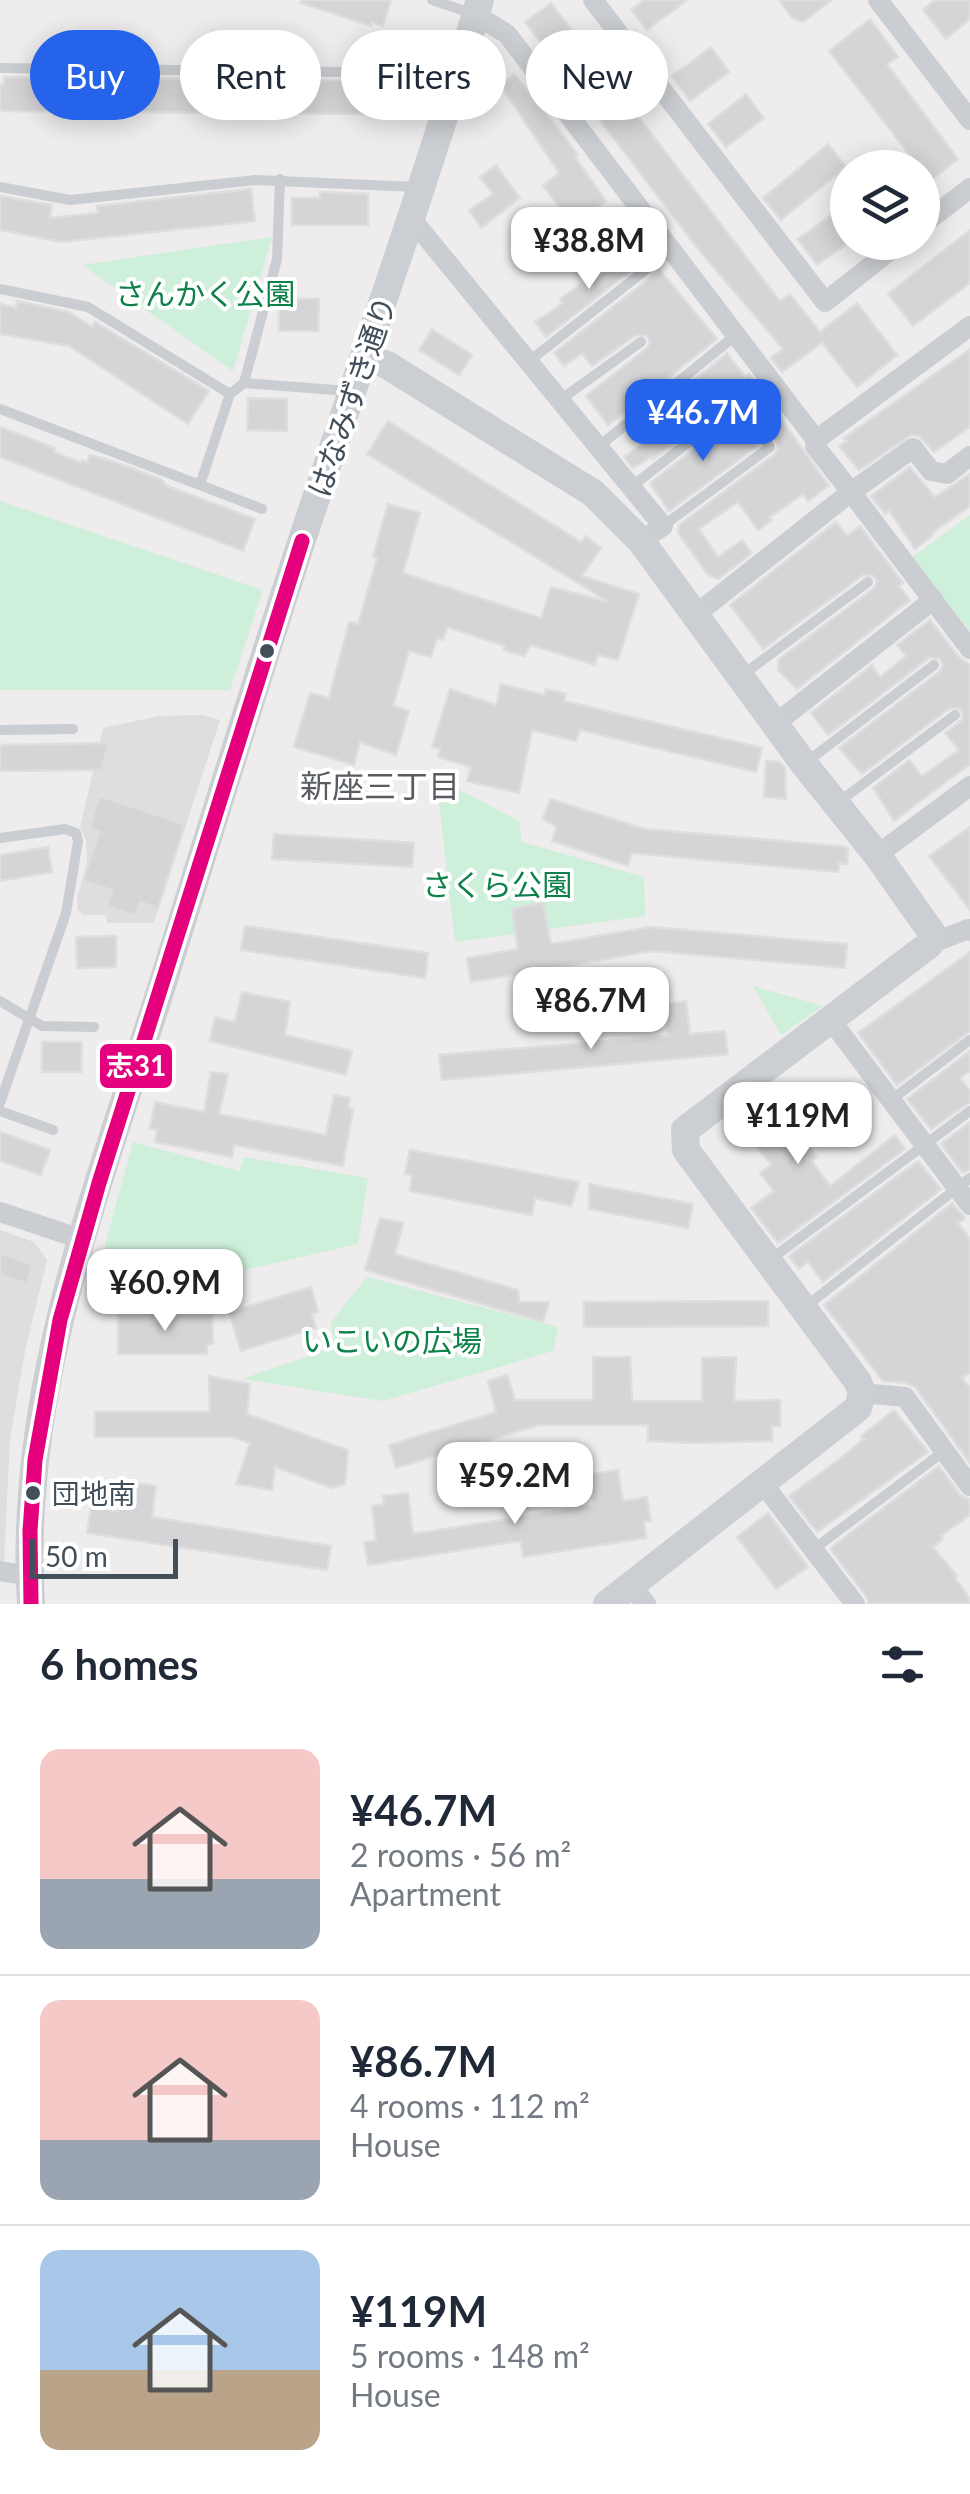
<!DOCTYPE html>
<html lang="en">
<head>
<meta charset="utf-8">
<style>
  :root { --surface:#fff; --page:#f6f6f7; --text:#1f2937; --muted:#747a83; --line:#e0e1e3; --accent:#2563eb }
  body { margin:0; font-family:Lato,"Noto Sans JP",sans-serif; background:var(--page); color:var(--text); height:100vh; display:flex; flex-direction:column; font-size:38px; white-space:nowrap }
  * { box-sizing:border-box; margin:0 }
  p { font-size:32px; color:var(--muted) }
  .icon { flex:none; width:55px; height:55px; fill:none; stroke:currentColor; stroke-width:2; stroke-linecap:round; stroke-linejoin:round }
  .map { position:relative; height:1604px; overflow:hidden }
  .panel { display:flex; flex-direction:column; background:var(--surface); flex:1 }
  .panel>* { flex:none }
  .guide { position:absolute; left:30px; top:30px; width:910px; height:90px; display:flex; gap:20px }
  .tools { position:absolute; left:830px; top:150px; display:grid; gap:20px }
  .tools a { display:grid; place-items:center; width:110px; height:110px; border-radius:50%; background:var(--surface); box-shadow:0 5px 25px #0003; font-size:50px }
  .scale { position:absolute; left:30px; bottom:25px; width:148px; box-sizing:border-box; padding-left:10px; border:5px solid #424f5b; border-top:0; font-size:28px; line-height:35px; white-space:nowrap; color:#424f5b; -webkit-text-stroke:8px #fff; paint-order:stroke }
  .price { position:absolute; translate:-50% -85px; padding:0 22px; border-radius:20px; background:#fff; color:#222; font-size:32px; line-height:65px; filter:drop-shadow(0 2px 5px #0008) }
  .price::after { content:''; position:absolute; left:50%; top:60px; width:30px; height:22px; margin-left:-15px; background:inherit; clip-path:polygon(0 0,100% 0,50% 100%) }
  .price.selected { background:var(--accent); color:#fff }
  ul { padding:0; list-style:none }
  li { display:flex; align-items:center; gap:30px; height:250px; padding:0 40px }
  li+li { border-top:2px solid var(--line) }
  li span { display:grid; place-items:center; flex:none; width:280px; height:200px; border-radius:20px; color:#555 }
  li>.icon { margin-inline-start:auto }
  span .icon { width:120px; height:120px; fill:#fffc; stroke-width:1 }
  li b { font-size:42px }
  h2 { display:flex; justify-content:space-between; align-items:center; height:120px; padding:0 40px; font-size:42px }
  .tag { padding:0 35px; border-radius:45px; background:var(--surface); box-shadow:0 5px 25px #0003; font-size:35px; line-height:90px }
  .tag.selected { background:var(--accent); color:#fff }
  .map>svg:first-child { display:block }
  .education { fill:#dfdddf }
  .green { fill:#ceefda }
  .building { fill:#d5d4d7; stroke:#dfdedf; stroke-width:2.5 }
  .lines { fill:none; stroke-linecap:round; stroke-linejoin:round }
  .lane { stroke:#cacdd1; stroke-width:10 }
  .street { stroke:#cacdd1; stroke-width:20 }
  .secondary { stroke:#cbced2; stroke-width:28 }
  .bus-1-casing { stroke:#fff; stroke-width:22 }
  .bus-1 { stroke:#e5007d; stroke-width:15 }
  .bus-dot { fill:#424f5b; stroke:#fff; stroke-width:4 }
  .labels { text-anchor:middle; dominant-baseline:central; stroke-width:8; stroke-linejoin:round; paint-order:stroke }
  .bus-label { font-size:28px; fill:#424f5b; stroke:#fff; text-anchor:start }
  .park-label { font-size:30px; fill:#0d8248; stroke:#fff }
  .street-label { font-size:30px; fill:#424f5b; stroke:#fff }
  .neighbourhood-label { font-size:32px; fill:#585c61; stroke:#fff }
  .line-badge { stroke:#fff; stroke-width:4 }
  .badge-label { font-size:28px; text-anchor:middle; font-weight:bold; fill:#fff }
</style>
</head>
<body>
<div class="map">
<svg width="970" height="1604" viewBox="0 0 970 1604">
  <rect width="100%" height="100%" fill="#eeecec"/>
  <!-- education -->
  <g class="education">
    <path d="M202,715L220,720L154,923H107L106,915H83L78,910L77,898L87,863L86,840L80,828L103,728L159,716Z"/>
    <path d="M0,1230L34,1242L47,1260L26,1347L10,1438L4,1565L0,1564Z"/>
  </g>
  <!-- green -->
  <g class="green">
    <path d="M272,237L233,371L82,265Z"/>
    <path d="M0,501L263,590L230,690H0Z"/>
    <path d="M970,515V631L912,557Z"/>
    <path d="M436,778L519,821L522,842L644,877L645,916L455,942Z"/>
    <path d="M753,986L823,1006L781,1035Z"/>
    <path d="M133,1142L240,1171L244,1157L368,1178L358,1244L209,1278L93,1289Z"/>
    <path d="M367,1277L558,1327L553,1351L383,1401L242,1379L335,1347L331,1322Z"/>
  </g>
  <!-- building -->
  <g class="building">
    <path d="M302,0H391L383,26L372,22L371,26L301,3Z"/>
    <path d="M644,0H687L647,30L631,10Z"/>
    <path d="M779,0H831L803,22L792,18Z"/>
    <path d="M935,0H970V19L946,39L923,10Z"/>
    <path d="M551,3L780,301L790,294L820,332L857,303L897,355L857,387L822,343L782,372L771,358L783,349L698,249L525,22Z"/>
    <path d="M870,19L898,57L887,64L958,159L930,181L829,51Z"/>
    <path d="M711,47L729,72L690,101L672,76Z"/>
    <path d="M514,74L569,143L578,155L575,157L606,201L574,226L543,186L559,173L501,86Z"/>
    <path d="M4,77L93,78L95,86H131V78L211,79V86L251,88V80L371,81V90H381L380,114L0,111V85H4Z"/>
    <path d="M746,94L764,118L726,147L708,124Z"/>
    <path d="M828,144L846,167L781,220L763,198Z"/>
    <path d="M496,165L520,198L481,228L469,210L493,194L480,177Z"/>
    <path d="M251,189L255,221L61,242L0,230V196L52,205L50,218L98,213L97,206Z"/>
    <path d="M320,192L368,194V225H292V198H320Z"/>
    <path d="M848,203V243L817,265L798,239Z"/>
    <path d="M970,230V283L913,326L888,294Z"/>
    <path d="M641,245L649,256L546,337L535,322L563,303L560,299L581,284L583,288Z"/>
    <path d="M660,270L717,339L608,425L586,396L647,348L650,342L647,336L636,335L592,366L582,353L564,366L554,353Z"/>
    <path d="M279,298L319,299L318,331H279Z"/>
    <path d="M17,301L69,312L92,327L95,322L209,391L188,424L69,346L0,334V304L16,308Z"/>
    <path d="M432,329L472,355L459,375L419,350Z"/>
    <path d="M970,349V427L934,452L919,436L911,435L859,470L839,446L847,441L844,438Z"/>
    <path d="M727,353L745,377L749,374L829,486L808,501L803,494L770,517L772,520L758,530L738,502L699,529L718,557L742,540L752,553L718,579L708,575L678,533L679,525L775,454L778,449L777,441L742,400L735,397L653,459V456L633,468L624,457L652,437L642,423Z"/>
    <path d="M248,398L287,399V431L247,430Z"/>
    <path d="M734,418L757,446L669,511L650,483Z"/>
    <path d="M388,421L581,542L586,536L601,548L582,576L639,594L618,660L598,655L595,665L531,645L524,656L503,650L505,646L447,627L443,640L437,638L431,657L409,651L393,706L409,711L396,755L360,742L354,765L294,747L310,693L329,698L349,622L358,624L377,558L373,556L388,504L420,513L403,573L541,618L551,587L609,602L367,454Z"/>
    <path d="M0,427L55,448L54,452L81,463L82,460L87,462L90,455L115,462L161,479L167,486L255,519L243,551L0,457Z"/>
    <path d="M910,467L935,497L970,474V506L932,533L933,535L915,549L889,510L885,514L871,496Z"/>
    <path d="M836,522L847,536L860,526L903,583L899,586L910,600L797,689L778,670L779,659L873,589L877,582L874,576L863,575L763,649L730,605Z"/>
    <path d="M930,620L959,657L970,665V764L894,821L873,788L909,760L922,776L959,750L945,733L963,719L961,709L950,708L862,774L839,748L939,672L943,665L940,659L929,658L828,735L811,713L872,665L880,677L906,656L897,645Z"/>
    <path d="M501,684L544,695L546,689L566,694L564,701L762,748L756,772L580,730L576,741L532,730L519,793L467,781L471,767L438,757L440,749L432,747L450,689L496,705Z"/>
    <path d="M109,743L101,770L0,771V745Z"/>
    <path d="M766,761L780,762L785,768L786,799L764,797Z"/>
    <path d="M99,796L185,824L158,908L140,902L136,916L107,906L112,890L83,881L99,832L89,828Z"/>
    <path d="M550,799L645,829L840,846L848,848L847,864L839,863L838,872L632,853L628,866L552,841L557,827L543,819Z"/>
    <path d="M970,827V910L929,856Z"/>
    <path d="M274,834L414,843L412,867L272,859Z"/>
    <path d="M48,847L52,872L0,881V855Z"/>
    <path d="M543,902L551,944L650,927L847,944L845,968L653,951L471,982L467,958L518,949L512,909Z"/>
    <path d="M245,926L428,953L425,978L241,950Z"/>
    <path d="M116,936V967L77,968L76,937Z"/>
    <path d="M970,952V1031L897,1085L858,1033Z"/>
    <path d="M242,992L290,1002L285,1035L352,1051L346,1075L210,1041L215,1017L235,1022Z"/>
    <path d="M686,1001L690,1034L725,1031L728,1054L442,1080L439,1055L668,1036L664,1004Z"/>
    <path d="M42,1042H82L81,1072H42Z"/>
    <path d="M970,1051V1071L960,1078L970,1091V1102L931,1129L907,1099Z"/>
    <path d="M211,1072L228,1074L219,1114L326,1135L334,1095L350,1098L348,1108L353,1109L343,1166L234,1145L232,1157L155,1142L157,1130L150,1129L155,1102L204,1112Z"/>
    <path d="M781,1090L807,1124L797,1132L817,1157L812,1161L830,1186L895,1135L905,1149L778,1243L751,1208L774,1191L760,1173L771,1165L748,1135L740,1142L730,1128Z"/>
    <path d="M970,1122V1169L963,1173L941,1144Z"/>
    <path d="M0,1132L50,1150L41,1175L0,1161Z"/>
    <path d="M410,1150L543,1175L579,1182L571,1206L535,1198L532,1215L454,1200L410,1191L412,1175L405,1174Z"/>
    <path d="M918,1161L941,1189L823,1282L808,1262L799,1269L789,1256Z"/>
    <path d="M589,1184L693,1204L688,1228L589,1209Z"/>
    <path d="M952,1203L965,1218L958,1223L970,1239V1372L962,1378L970,1388V1463L916,1388L906,1383L883,1381L824,1305Z"/>
    <path d="M380,1218L403,1223L395,1254L518,1290L519,1302H549L543,1322L365,1270Z"/>
    <path d="M0,1253L33,1265L27,1284L0,1275Z"/>
    <path d="M311,1287L318,1312L312,1314L316,1328L241,1351L229,1312Z"/>
    <path d="M768,1301V1326L584,1327V1302Z"/>
    <path d="M118,1314H212L213,1343L207,1345V1354H118Z"/>
    <path d="M593,1357H630L632,1401H702V1358L736,1357L734,1401L780,1400V1426H772V1441L692,1443L648,1441V1425H539L396,1468L389,1445L496,1412L488,1381L507,1375L515,1400H593Z"/>
    <path d="M209,1376L250,1384L247,1414L348,1450L345,1484L332,1488L275,1467L272,1490L236,1484L250,1443L232,1437H95V1412H210Z"/>
    <path d="M894,1410L928,1452L817,1532L789,1496L841,1458L864,1439L861,1436Z"/>
    <path d="M939,1466L960,1495L970,1500V1515L941,1536L943,1539L933,1547L957,1576L955,1578L970,1599V1604H869L866,1596L831,1550L832,1547Z"/>
    <path d="M618,1470L623,1501L647,1497L651,1521L644,1522L646,1538L523,1557L521,1542H512L368,1565L364,1542L376,1540L372,1506L384,1504L383,1496L408,1493L413,1534L594,1505L588,1475Z"/>
    <path d="M123,1481L156,1486L152,1517L331,1546L327,1570L87,1533L91,1507L118,1511Z"/>
    <path d="M768,1513L808,1567L776,1589L737,1537Z"/>
  </g>
  <g class="lines">
    <!-- lane -->
    <g class="lane">
      <path d="M432,0L474,14"/>
      <path d="M0,68L433,73L453,76"/>
      <path d="M280,179L277,259L244,383L348,391"/>
      <path d="M0,187L70,200L256,180L416,187"/>
      <path d="M0,289L88,307L230,394"/>
      <path d="M528,362L671,250"/>
      <path d="M244,383L230,394L200,485L262,509"/>
      <path d="M560,400L641,342"/>
      <path d="M0,409L200,485"/>
      <path d="M598,447L736,335"/>
      <path d="M631,487L735,406L770,447L663,526"/>
      <path d="M741,676L868,582"/>
      <path d="M0,730L73,729"/>
      <path d="M808,761L934,665"/>
      <path d="M840,801L955,715"/>
      <path d="M0,838L65,829L76,833L78,841L66,913L0,1103"/>
      <path d="M0,1001L42,1026L94,1027"/>
      <path d="M891,1100L970,1040"/>
      <path d="M0,1111L53,1130"/>
      <path d="M771,1259L970,1111"/>
      <path d="M805,1307L970,1178"/>
      <path d="M814,1549L943,1452"/>
    </g>
    <!-- street -->
    <g class="street">
      <path d="M593,0L825,302L901,242"/>
      <path d="M878,0L970,120"/>
      <path d="M476,15L507,34L816,440"/>
      <path d="M410,217L663,526L641,541"/>
      <path d="M922,225L970,188"/>
      <path d="M970,456L947,474L931,471L913,448L851,492L970,649"/>
      <path d="M695,615L851,492L815,446L816,440L970,326"/>
      <path d="M776,723L933,600"/>
      <path d="M877,855L970,786"/>
      <path d="M930,944L968,929L970,931"/>
      <path d="M830,1019L970,1205"/>
      <path d="M0,1212L84,1240"/>
      <path d="M862,1393L905,1397L970,1486"/>
      <path d="M761,1481L855,1604"/>
      <path d="M0,1571L30,1576"/>
      <path d="M632,1586L646,1604"/>
    </g>
    <!-- secondary -->
    <g class="secondary">
      <path d="M366,357L387,365L593,493L641,541L804,764L877,855L932,933L930,944L685,1130L686,1150L858,1382L862,1393L858,1408L607,1604"/>
      <path d="M31,1604C17,1387 101,1180 165,976C210,831 254,687 301,543C361,362 426,183 480,0"/>
    </g>
    <defs>
      <path id="bus-1" d="M31,1604L30,1531L35,1460L60,1320L99,1183L302,541"/>
    </defs>
    <!-- bus-1 casing -->
    <use href="#bus-1" class="bus-1-casing"/>
    <!-- bus-1 -->
    <use href="#bus-1" class="bus-1"/>
  </g>
  <!-- markers -->
  <g class="bus-dot">
    <circle cx="267" cy="651" r="9"/>
    <circle cx="33" cy="1493" r="9"/>
  </g>
  <g class="labels">
    <!-- bus labels -->
    <g class="bus-label">
      <text x="52" y="1493">団地南</text>
    </g>
    <!-- park labels -->
    <g class="park-label">
      <text x="205" y="293">さんかく公園</text>
      <text x="497" y="884">さくら公園</text>
      <text x="392" y="1340">いこいの広場</text>
    </g>
    <!-- street labels -->
    <g class="street-label">
      <text transform="translate(351 396) rotate(-71)">はなみずき通り</text>
    </g>
    <!-- neighbourhood labels -->
    <g class="neighbourhood-label">
      <text x="380" y="785">新座三丁目</text>
    </g>
  </g>
  <rect class="line-badge" x="98" y="1042" width="76" height="48" rx="10" fill="#e5007d"/>
  <g class="badge-label">
    <text x="136" y="1076">志31</text>
  </g>
</svg>
<div class="tools">
<a><svg class="icon" aria-label="layers" viewBox="0 0 24 24"><path d="M12 4l9 5-9 5-9-5zM3 14l9 5 9-5"/></svg></a>
</div>
<div class="scale">50 m</div>
<b class="price" style="left:589px;top:292px">¥38.8M</b>
<b class="price selected" style="left:703px;top:464px">¥46.7M</b>
<b class="price" style="left:591px;top:1052px">¥86.7M</b>
<b class="price" style="left:798px;top:1167px">¥119M</b>
<b class="price" style="left:165px;top:1334px">¥60.9M</b>
<b class="price" style="left:515px;top:1527px">¥59.2M</b>
<div class="guide">
<a class="tag selected">Buy</a>
<a class="tag">Rent</a>
<a class="tag">Filters</a>
<a class="tag">New</a>
</div>
</div>
<section class="panel">
<h2>6 homes<svg class="icon" aria-label="filters" viewBox="0 0 24 24"><path d="M4 7h16M4 17h16"/><circle cx="9" cy="7" r="2"/><circle cx="15" cy="17" r="2"/></svg></h2>
<ul>
<li><span style="background:linear-gradient(#f6c9c9 65%,#9aa5b1 0)"><svg class="icon" aria-label="home" viewBox="0 0 24 24"><path d="M3 11l9-7 9 7M6 9v11h12V9"/></svg></span><div><b>¥46.7M</b><p>2 rooms · 56 m²</p><p>Apartment</p></div></li>
<li><span style="background:linear-gradient(#f6c9c9 70%,#9aa5b1 0)"><svg class="icon" aria-label="home" viewBox="0 0 24 24"><path d="M3 11l9-7 9 7M6 9v11h12V9"/></svg></span><div><b>¥86.7M</b><p>4 rooms · 112 m²</p><p>House</p></div></li>
<li><span style="background:linear-gradient(#a9c7e8 60%,#b9a48a 0)"><svg class="icon" aria-label="home" viewBox="0 0 24 24"><path d="M3 11l9-7 9 7M6 9v11h12V9"/></svg></span><div><b>¥119M</b><p>5 rooms · 148 m²</p><p>House</p></div></li>
</ul>
</section>
</body>
</html>
